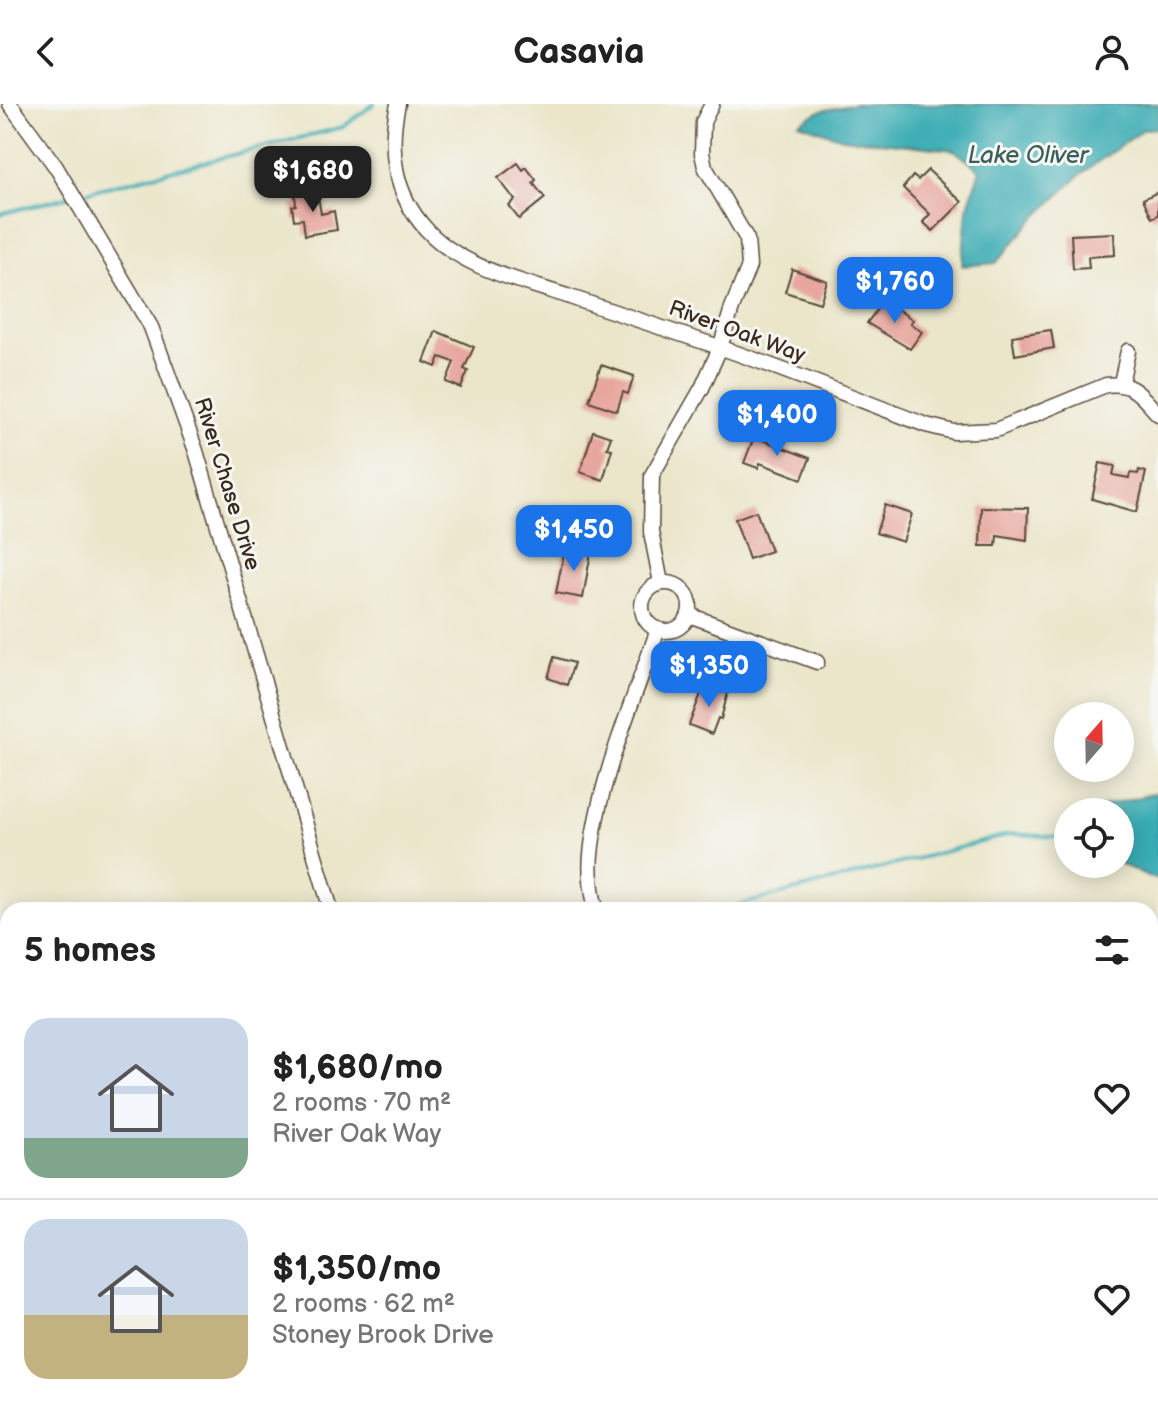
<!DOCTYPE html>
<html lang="en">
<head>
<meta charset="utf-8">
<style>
  :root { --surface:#fff; --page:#f6f6f6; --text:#222; --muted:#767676; --line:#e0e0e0; --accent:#1a73e8 }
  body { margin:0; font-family:"Balsamiq Sans",sans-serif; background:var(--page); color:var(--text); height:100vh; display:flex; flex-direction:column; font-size:30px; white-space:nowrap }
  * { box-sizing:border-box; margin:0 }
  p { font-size:26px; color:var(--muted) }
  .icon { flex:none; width:44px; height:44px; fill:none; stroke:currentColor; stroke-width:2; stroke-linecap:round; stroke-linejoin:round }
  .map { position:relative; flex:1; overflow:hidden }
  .drawer { position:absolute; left:0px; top:798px; width:1158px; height:512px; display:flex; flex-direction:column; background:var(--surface); border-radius:24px 24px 0 0; box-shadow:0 4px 20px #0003 }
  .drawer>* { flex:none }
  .needle { width:52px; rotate:20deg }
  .fabs { position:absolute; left:1054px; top:598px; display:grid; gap:16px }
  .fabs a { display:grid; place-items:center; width:80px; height:80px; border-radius:50%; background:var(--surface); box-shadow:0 4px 20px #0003; font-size:40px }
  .price { position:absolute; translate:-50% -68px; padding:0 18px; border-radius:16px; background:var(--accent); color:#fff; font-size:26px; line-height:52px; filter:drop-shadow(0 2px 4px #0008) }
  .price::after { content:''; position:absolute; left:50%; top:48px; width:24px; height:18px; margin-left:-12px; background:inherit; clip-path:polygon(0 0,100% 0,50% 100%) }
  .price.active { background:#222; color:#fff }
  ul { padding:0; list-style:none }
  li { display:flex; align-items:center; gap:24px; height:200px; padding:0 24px }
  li+li { border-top:2px solid var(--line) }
  li span { display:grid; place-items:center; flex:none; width:224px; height:160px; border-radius:24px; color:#555 }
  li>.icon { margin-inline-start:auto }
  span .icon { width:96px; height:96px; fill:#fffc; stroke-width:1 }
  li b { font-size:34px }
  h2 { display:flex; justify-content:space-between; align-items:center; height:96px; padding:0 24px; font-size:34px }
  header { display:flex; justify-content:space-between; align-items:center; height:104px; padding:0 24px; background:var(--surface); font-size:36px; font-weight:700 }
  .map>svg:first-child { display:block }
  .water { fill:#39abb3; stroke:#3a6a68; stroke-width:2 }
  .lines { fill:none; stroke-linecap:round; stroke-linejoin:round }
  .stream { stroke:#39abb3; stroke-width:4 }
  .building { fill:#e7a79f }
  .minor-casing { stroke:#554638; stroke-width:17 }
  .minor { stroke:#fff; stroke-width:14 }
  .labels { text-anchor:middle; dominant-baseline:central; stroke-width:6; stroke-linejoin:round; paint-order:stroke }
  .street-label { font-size:22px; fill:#3b2a1e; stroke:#f6f6f2 }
  .water-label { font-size:24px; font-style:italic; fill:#3a5e5a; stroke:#f6f6f2 }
</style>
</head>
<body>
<header><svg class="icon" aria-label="back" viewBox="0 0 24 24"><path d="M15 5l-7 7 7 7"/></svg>Casavia<svg class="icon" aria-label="person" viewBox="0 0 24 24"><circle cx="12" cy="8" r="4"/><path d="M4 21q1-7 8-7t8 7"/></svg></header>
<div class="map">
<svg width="1158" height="1310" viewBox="0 0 1158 1310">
  <rect width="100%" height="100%" fill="#f6f6f2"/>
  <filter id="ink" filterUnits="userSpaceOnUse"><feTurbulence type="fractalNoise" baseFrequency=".0125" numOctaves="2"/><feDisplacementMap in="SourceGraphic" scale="16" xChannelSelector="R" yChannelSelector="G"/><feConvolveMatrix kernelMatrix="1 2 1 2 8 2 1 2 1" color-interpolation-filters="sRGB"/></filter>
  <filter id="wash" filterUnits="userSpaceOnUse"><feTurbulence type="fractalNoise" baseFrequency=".006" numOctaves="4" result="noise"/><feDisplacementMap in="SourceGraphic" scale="32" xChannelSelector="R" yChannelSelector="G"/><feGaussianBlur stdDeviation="1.8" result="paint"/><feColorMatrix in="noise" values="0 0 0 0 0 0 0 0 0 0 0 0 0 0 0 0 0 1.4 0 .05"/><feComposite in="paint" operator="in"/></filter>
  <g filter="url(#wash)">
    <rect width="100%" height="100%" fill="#ebe6ca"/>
    <!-- water -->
    <g class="water">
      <path d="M855,0H1158V24L1144,25L1081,70L1031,118L996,159L962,162L967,105L980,66L954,46L842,34L799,19L820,7Z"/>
      <path d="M1158,688V776L1120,760V708H1081Z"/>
    </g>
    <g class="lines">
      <!-- stream -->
      <g class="stream">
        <path d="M0,110L343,23L374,0"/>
        <path d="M720,806L1012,730L1056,733"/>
      </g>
    </g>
    <g id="blocks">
      <!-- building -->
      <g class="building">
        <path d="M518,59L523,66L526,63L536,76L533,79L545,94L519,115L509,102L515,96L498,74Z"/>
        <path d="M928,66L962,98L933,127L923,118L930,110L903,84L913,72L918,76Z"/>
        <path d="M317,87L321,110L334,107L337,126L305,131L303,115L294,116L292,102L296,101L295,91Z"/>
        <path d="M1158,88V111L1152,114L1143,95Z"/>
        <path d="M1114,129L1115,151L1088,153L1089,164L1073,165L1071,131Z"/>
        <path d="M792,165L827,177L820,199L785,188Z"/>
        <path d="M884,196L913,216L910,219L922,228L910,245L867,219Z"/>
        <path d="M1051,226L1054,244L1015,251L1012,232Z"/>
        <path d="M436,227L474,243L464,265L468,267L461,284L446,278L454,258L440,253L436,263L424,258Z"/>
        <path d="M601,261L634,272L628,290L623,288L617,307L589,297Z"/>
        <path d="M593,327L611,333L607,344L612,345L603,376L580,368Z"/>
        <path d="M754,333L810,354L802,375L760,359L758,364L744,359Z"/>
        <path d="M1100,359L1115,362L1113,371L1129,374L1130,369L1138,370L1139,366L1146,368L1137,408L1092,395Z"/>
        <path d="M885,401L912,410L903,438L876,429Z"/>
        <path d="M981,403L1028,404L1027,436L997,431L996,442H980Z"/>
        <path d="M756,407L771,447L749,455L735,415Z"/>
        <path d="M565,443L591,448L583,494L556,489Z"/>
        <path d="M554,553L574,559L567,581L548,574Z"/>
        <path d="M705,579L728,588L721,615L718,614L712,630L689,621Z"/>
        <path d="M0,1204L8,1207V1232L0,1229Z"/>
        <path d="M926,1302H983L965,1310H923L921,1304Z"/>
      </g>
    </g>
  </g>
  <g filter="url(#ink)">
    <use href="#blocks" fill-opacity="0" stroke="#554638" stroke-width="2"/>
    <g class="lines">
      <defs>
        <g id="minor">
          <path d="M10,0L56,63L151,223L196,347L331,806"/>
          <path d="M398,0C388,45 394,90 426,125C462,165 523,177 573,194C620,210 668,226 716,242C787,266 856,295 926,321L954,328L996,326L1106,281C1134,278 1140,291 1158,310"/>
          <path d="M1121,279L1128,247"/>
          <path d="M661,479L651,428L652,371L702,284L720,244L732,204L749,162L747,135L705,63L702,49L703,18L712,0"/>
          <circle cx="666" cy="503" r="24"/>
          <path d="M689,511L817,558"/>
          <path d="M596,806C592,787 589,770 591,751C597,680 635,593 658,525"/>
          <path d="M1150,1123L1158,1109"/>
          <path d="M1150,1145L1158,1153"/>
          <path d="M0,1268L8,1271"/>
          <path d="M1150,1270L1158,1272"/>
          <path d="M0,1289L8,1292"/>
          <path d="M36,1302L59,1310"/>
          <path d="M87,1302L94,1310"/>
          <path d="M501,1302L505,1310"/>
          <path d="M700,1310L719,1302"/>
          <path d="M759,1310L775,1302"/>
          <path d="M1049,1310L1050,1302"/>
        </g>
      </defs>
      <!-- minor casing -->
      <use href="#minor" class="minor-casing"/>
      <!-- minor -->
      <use href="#minor" class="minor"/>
    </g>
  </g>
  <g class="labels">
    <!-- street labels -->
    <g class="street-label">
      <text transform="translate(737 228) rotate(20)">River Oak Way</text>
      <text transform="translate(227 380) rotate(73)">River Chase Drive</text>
    </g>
    <!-- water labels -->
    <g class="water-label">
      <text x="1028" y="51">Lake Oliver</text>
    </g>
  </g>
</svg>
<div class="fabs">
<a><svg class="needle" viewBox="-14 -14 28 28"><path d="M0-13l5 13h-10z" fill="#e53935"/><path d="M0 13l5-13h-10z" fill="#767676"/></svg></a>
<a><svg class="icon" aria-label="locate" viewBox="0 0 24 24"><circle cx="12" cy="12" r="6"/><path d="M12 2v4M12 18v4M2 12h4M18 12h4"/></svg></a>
</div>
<b class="price active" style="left:313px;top:110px">$1,680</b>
<b class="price" style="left:895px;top:221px">$1,760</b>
<b class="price" style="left:777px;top:354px">$1,400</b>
<b class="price" style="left:574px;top:469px">$1,450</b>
<b class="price" style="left:709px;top:605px">$1,350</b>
<section class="drawer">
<h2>5 homes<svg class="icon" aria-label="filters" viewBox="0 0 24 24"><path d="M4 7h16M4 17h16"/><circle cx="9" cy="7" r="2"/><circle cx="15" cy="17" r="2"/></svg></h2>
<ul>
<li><span style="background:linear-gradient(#c9d6e8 75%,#7fa58c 0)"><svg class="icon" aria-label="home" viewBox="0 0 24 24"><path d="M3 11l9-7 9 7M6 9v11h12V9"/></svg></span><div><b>$1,680/mo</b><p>2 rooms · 70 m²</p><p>River Oak Way</p></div><svg class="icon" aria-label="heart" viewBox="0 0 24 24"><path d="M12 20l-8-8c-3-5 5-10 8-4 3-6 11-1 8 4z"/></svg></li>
<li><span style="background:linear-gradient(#c9d6e8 60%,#c2b280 0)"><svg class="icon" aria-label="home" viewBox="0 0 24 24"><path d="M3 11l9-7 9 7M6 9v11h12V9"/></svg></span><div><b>$1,350/mo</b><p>2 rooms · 62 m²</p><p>Stoney Brook Drive</p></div><svg class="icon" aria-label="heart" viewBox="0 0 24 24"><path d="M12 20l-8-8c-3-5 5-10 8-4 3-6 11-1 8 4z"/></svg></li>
</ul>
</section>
</div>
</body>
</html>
